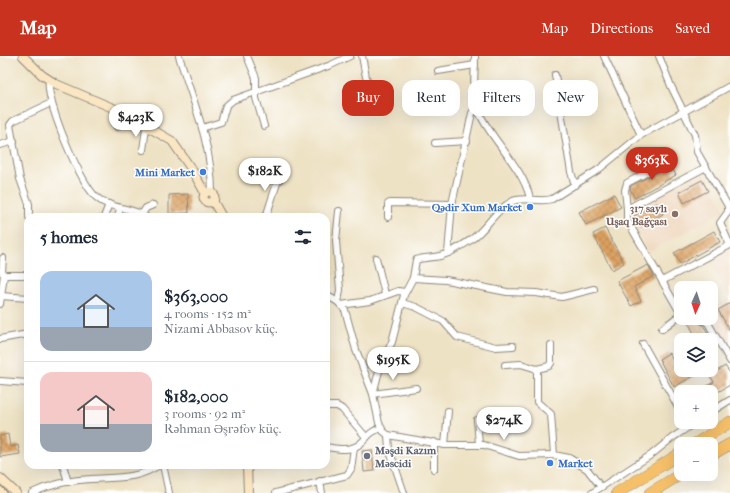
<!DOCTYPE html>
<html lang="en">
<head>
<meta charset="utf-8">
<style>
  :root { --surface:#fff; --page:#f6f6f7; --text:#1f2937; --muted:#747a83; --line:#e0e1e3; --accent:#c8321e }
  body { margin:0; font-family:"IM FELL French Canon",serif; background:var(--page); color:var(--text); height:100vh; display:flex; flex-direction:column; font-size:15px; white-space:nowrap }
  * { box-sizing:border-box; margin:0 }
  p { font-size:13px; color:var(--muted) }
  .icon { flex:none; width:22px; height:22px; fill:none; stroke:currentColor; stroke-width:2; stroke-linecap:round; stroke-linejoin:round }
  .map { position:relative; flex:1; overflow:hidden }
  .sheet { position:absolute; left:24px; top:157px; width:306px; height:256px; display:flex; flex-direction:column; background:var(--surface); border-radius:12px; box-shadow:0 4px 16px #0002 }
  .sheet>* { flex:none }
  .hud { position:absolute; left:342px; top:24px; width:328px; height:36px; display:flex; gap:8px }
  .needle { width:26px; rotate:183deg }
  .fabs { position:absolute; left:674px; top:225px; display:grid; gap:8px }
  .fabs a { display:grid; place-items:center; width:44px; height:44px; border-radius:8px; background:var(--surface); box-shadow:0 4px 16px #0002; font-size:20px }
  .price { position:absolute; translate:-50% -34px; padding:0 9px; border-radius:14px; background:#fff; color:#222; font-size:13px; line-height:26px; filter:drop-shadow(0 1px 2px #0008) }
  .price::after { content:''; position:absolute; left:50%; top:24px; width:12px; height:9px; margin-left:-6px; background:inherit; clip-path:polygon(0 0,100% 0,50% 100%) }
  .price.active { background:var(--accent); color:#fff }
  ul { padding:0; list-style:none }
  li { display:flex; align-items:center; gap:12px; height:100px; padding:0 16px }
  li+li { border-top:1px solid var(--line) }
  li span { display:grid; place-items:center; flex:none; width:112px; height:80px; border-radius:12px; color:#555 }
  li>.icon { margin-inline-start:auto }
  span .icon { width:48px; height:48px; fill:#fffc; stroke-width:1 }
  li b { font-size:17px }
  h2 { display:flex; justify-content:space-between; align-items:center; height:48px; padding:0 16px; font-size:17px }
  .pill { padding:0 14px; border-radius:12px; background:var(--surface); box-shadow:0 4px 16px #0002; font-size:14px; line-height:36px }
  .pill.active { background:var(--accent); color:#fff }
  header { display:flex; align-items:center; gap:24px; box-sizing:border-box; height:56px; padding:0 20px; background:var(--accent); color:#fff }
  header strong { font-size:19px }
  nav { display:flex; gap:22px; margin-inline-start:auto; font-size:14px }
  .map>svg:first-child { display:block }
  .built { fill:#eed6bb }
  .building { fill:url(#building-cross-hatch) }
  .lines { fill:none; stroke-linecap:round; stroke-linejoin:round }
  .street-casing { stroke:#8c8678; stroke-width:8 }
  .secondary-casing { stroke:#8c8678; stroke-width:10 }
  .highway-casing { stroke:#8c8678; stroke-width:12 }
  .street { stroke:#fff; stroke-width:6 }
  .secondary { stroke:#fbe6c4; stroke-width:8 }
  .highway { stroke:#f6c06b; stroke-width:11 }
  .shop-dot { fill:#3f7fe0; stroke:#fff; stroke-width:1.5 }
  .education-dot { fill:#8d6e63; stroke:#fff; stroke-width:1.5 }
  .worship-dot { fill:#6b7280; stroke:#fff; stroke-width:1.5 }
  .labels { text-anchor:middle; dominant-baseline:central; stroke-width:3; stroke-linejoin:round; paint-order:stroke }
  .shop-label { font-size:11px; font-weight:bold; fill:#366cbe; stroke:#fff; text-anchor:end }
  .education-label { font-size:11px; font-weight:bold; fill:#785e54; stroke:#fff; text-anchor:end }
  .worship-label { font-size:11px; font-weight:bold; fill:#5b616d; stroke:#fff; text-anchor:start }
</style>
</head>
<body>
<header>
<strong>Map</strong>
<nav><a>Map</a><a>Directions</a><a>Saved</a></nav>
</header>
<div class="map">
<svg width="730" height="437" viewBox="0 0 730 437">
  <defs>
    <pattern id="building-cross-hatch" width="8" height="8" patternUnits="userSpaceOnUse"><rect width="8" height="8" fill="#dca160"/><path d="M0 0l8 8M0 8l8-8" fill="none" stroke="#b3834f"/></pattern>
  </defs>
  <rect width="100%" height="100%" fill="#fff"/>
  <filter id="ink" filterUnits="userSpaceOnUse"><feTurbulence type="fractalNoise" baseFrequency=".025" numOctaves="2"/><feDisplacementMap in="SourceGraphic" scale="8" xChannelSelector="R" yChannelSelector="G"/><feConvolveMatrix kernelMatrix="1 2 1 2 8 2 1 2 1" color-interpolation-filters="sRGB"/></filter>
  <filter id="wash" filterUnits="userSpaceOnUse"><feTurbulence type="fractalNoise" baseFrequency=".012" numOctaves="4" result="noise"/><feDisplacementMap in="SourceGraphic" scale="16" xChannelSelector="R" yChannelSelector="G"/><feGaussianBlur stdDeviation="0.9" result="paint"/><feColorMatrix in="noise" values="0 0 0 0 0 0 0 0 0 0 0 0 0 0 0 0 0 1.4 0 .05"/><feComposite in="paint" operator="in"/></filter>
  <g filter="url(#wash)">
    <rect width="100%" height="100%" fill="#eee2c4"/>
    <!-- built -->
    <g class="built">
      <path d="M704,116L725,155L648,196L629,161L632,154Z"/>
      <path d="M730,195V297L711,262V252L729,242L710,206Z"/>
    </g>
    <g id="blocks">
      <!-- building -->
      <g class="building">
        <path d="M670,109L676,119L635,142L630,133L631,130Z"/>
        <path d="M702,124L708,135L684,147L679,136Z"/>
        <path d="M188,138L189,157L169,158V139Z"/>
        <path d="M614,138L621,151L586,169L579,156Z"/>
        <path d="M657,147L663,158L640,171L634,160Z"/>
        <path d="M605,172L624,207L612,214L593,178Z"/>
        <path d="M714,175L720,186L680,208L674,197Z"/>
        <path d="M648,209L654,220L634,231L641,245L631,250L617,225Z"/>
        <path d="M730,247V275L718,254Z"/>
        <path d="M695,265L703,269L708,277L697,283L689,268Z"/>
        <path d="M669,297L678,314H705L674,331L659,303Z"/>
        <path d="M725,310L730,317V329L711,340V336H697L714,326L706,314H719Z"/>
        <path d="M8,378L10,391L18,389L20,398L0,401V380Z"/>
        <path d="M372,394L374,415L364,416L362,395Z"/>
      </g>
    </g>
  </g>
  <g filter="url(#ink)">
    <use href="#blocks" fill-opacity="0" stroke="#8c8678" stroke-width="1"/>
    <g class="lines">
      <defs>
        <g id="street">
          <path d="M179,0C193,45 212,89 212,137"/>
          <path d="M247,0L256,22V42L264,70"/>
          <path d="M362,0L366,21L378,51"/>
          <path d="M475,0C475,14 472,39 477,52C490,84 522,109 530,142"/>
          <path d="M604,0L641,79"/>
          <path d="M659,0L671,30L695,79L697,96L728,150V156L720,167L730,189"/>
          <path d="M438,15L475,9"/>
          <path d="M555,19L571,116L575,129"/>
          <path d="M49,24C45,44 80,127 96,141C110,154 131,150 146,161"/>
          <path d="M117,71L126,59"/>
          <path d="M202,72L221,66L226,50L233,44L331,9L350,0"/>
          <path d="M435,87L467,85"/>
          <path d="M0,89L14,85"/>
          <path d="M143,94L146,72"/>
          <path d="M627,153L625,134L627,127L657,111"/>
          <path d="M142,158L146,152L153,149"/>
          <path d="M29,161V148L20,123L10,69L13,65L51,47"/>
          <path d="M104,161L109,148"/>
          <path d="M118,161L120,152"/>
          <path d="M266,161L277,127L280,123"/>
          <path d="M388,161V148L390,147L452,148"/>
          <path d="M448,197L452,148L472,57L477,50"/>
          <path d="M3,202L2,216L4,219"/>
          <path d="M376,202L385,238"/>
          <path d="M413,222L446,224L507,236L536,237L562,241L594,233"/>
          <path d="M662,225L730,189"/>
          <path d="M326,239L338,246L345,254L356,294L373,338L416,332"/>
          <path d="M1,240L28,242"/>
          <path d="M338,246L340,234L336,185L339,155"/>
          <path d="M402,247L416,251L443,265L457,281L496,291L513,290"/>
          <path d="M0,248L4,219H28"/>
          <path d="M341,249L370,245L398,235L405,236"/>
          <path d="M681,258L627,164V153L706,111"/>
          <path d="M698,262L704,264L708,267L730,305"/>
          <path d="M662,273L681,258"/>
          <path d="M0,283L28,278"/>
          <path d="M643,288L681,356"/>
          <path d="M505,309L521,308L537,313L549,310L551,307V289"/>
          <path d="M537,313V346L551,358L554,399"/>
          <path d="M0,325L28,327"/>
          <path d="M326,350H337L342,353L366,381"/>
          <path d="M711,356L730,344"/>
          <path d="M477,364L479,388"/>
          <path d="M388,379L389,393L404,437"/>
          <path d="M434,386V413"/>
          <path d="M445,389L448,355"/>
          <path d="M326,391C338,393 351,396 361,387C370,379 368,377 381,372"/>
          <path d="M63,409L68,426"/>
          <path d="M163,409L169,437"/>
          <path d="M320,425L322,437"/>
          <path d="M601,431L587,413L569,402L554,399L519,400L484,389H445L388,379L383,375L379,367L373,338L380,311L392,286L404,239L413,222L416,204C424,201 432,202 440,200C452,197 463,189 472,183C487,172 496,153 513,145C526,140 538,147 552,143L598,114L641,79L730,30"/>
          <path d="M32,437C49,429 71,424 90,423C114,421 137,424 159,409"/>
          <path d="M276,437L347,419L351,413L354,392"/>
          <path d="M592,437L651,399L672,382L696,366"/>
        </g>
        <g id="secondary">
          <path d="M23,0L42,19L56,28L120,55L172,85L192,114L205,137"/>
          <circle cx="209" cy="141" r="5.5"/>
          <path d="M213,145L222,161"/>
          <path d="M247,409L248,437"/>
          <path d="M0,422L16,437"/>
          <path d="M0,435L2,437"/>
        </g>
        <g id="highway">
          <path d="M695,388L730,366"/>
          <path d="M711,399L730,388"/>
          <path d="M617,437L681,397"/>
          <path d="M650,437L681,418"/>
        </g>
      </defs>
      <!-- street casing -->
      <use href="#street" class="street-casing"/>
      <!-- secondary casing -->
      <use href="#secondary" class="secondary-casing"/>
      <!-- highway casing -->
      <use href="#highway" class="highway-casing"/>
      <!-- street -->
      <use href="#street" class="street"/>
      <!-- secondary -->
      <use href="#secondary" class="secondary"/>
      <!-- highway -->
      <use href="#highway" class="highway"/>
    </g>
  </g>
  <!-- markers -->
  <g class="shop-dot">
    <circle cx="203" cy="116" r="4"/>
    <circle cx="530" cy="151" r="4"/>
    <circle cx="550" cy="407" r="4"/>
  </g>
  <circle class="education-dot" cx="675" cy="158" r="4"/>
  <circle class="worship-dot" cx="367" cy="400" r="4"/>
  <g class="labels">
    <!-- shop labels -->
    <g class="shop-label">
      <text x="195" y="116">Mini Market</text>
      <text x="522" y="151">Qədir Xum Market</text>
      <text x="558" y="407" text-anchor="start">Market</text>
    </g>
    <!-- education labels -->
    <g class="education-label">
      <text x="667" y="152">317 saylı<tspan x="667" dy="13">Uşaq Bağçası</tspan></text>
    </g>
    <!-- worship labels -->
    <g class="worship-label">
      <text x="375" y="394">Məşdi Kazım<tspan x="375" dy="13">Məscidi</tspan></text>
    </g>
  </g>
</svg>
<div class="fabs">
<a><svg class="needle" viewBox="-14 -14 28 28"><path d="M0-13l5 13h-10z" fill="#e53935"/><path d="M0 13l5-13h-10z" fill="#747a83"/></svg></a>
<a><svg class="icon" aria-label="layers" viewBox="0 0 24 24"><path d="M12 4l9 5-9 5-9-5zM3 14l9 5 9-5"/></svg></a>
<a>+</a>
<a>−</a>
</div>
<b class="price" style="left:136px;top:82px">$423K</b>
<b class="price active" style="left:652px;top:125px">$363K</b>
<b class="price" style="left:265px;top:136px">$182K</b>
<b class="price" style="left:393px;top:325px">$195K</b>
<b class="price" style="left:504px;top:385px">$274K</b>
<div class="hud">
<a class="pill active">Buy</a>
<a class="pill">Rent</a>
<a class="pill">Filters</a>
<a class="pill">New</a>
</div>
<section class="sheet">
<h2>5 homes<svg class="icon" aria-label="filters" viewBox="0 0 24 24"><path d="M4 7h16M4 17h16"/><circle cx="9" cy="7" r="2"/><circle cx="15" cy="17" r="2"/></svg></h2>
<ul>
<li><span style="background:linear-gradient(#a9c7e8 70%,#9aa5b1 0)"><svg class="icon" aria-label="home" viewBox="0 0 24 24"><path d="M3 11l9-7 9 7M6 9v11h12V9"/></svg></span><div><b>$363,000</b><p>4 rooms · 152 m²</p><p>Nizami Abbasov küç.</p></div></li>
<li><span style="background:linear-gradient(#f6c9c9 65%,#9aa5b1 0)"><svg class="icon" aria-label="home" viewBox="0 0 24 24"><path d="M3 11l9-7 9 7M6 9v11h12V9"/></svg></span><div><b>$182,000</b><p>3 rooms · 92 m²</p><p>Rəhman Əşrəfov küç.</p></div></li>
</ul>
</section>
</div>
</body>
</html>
